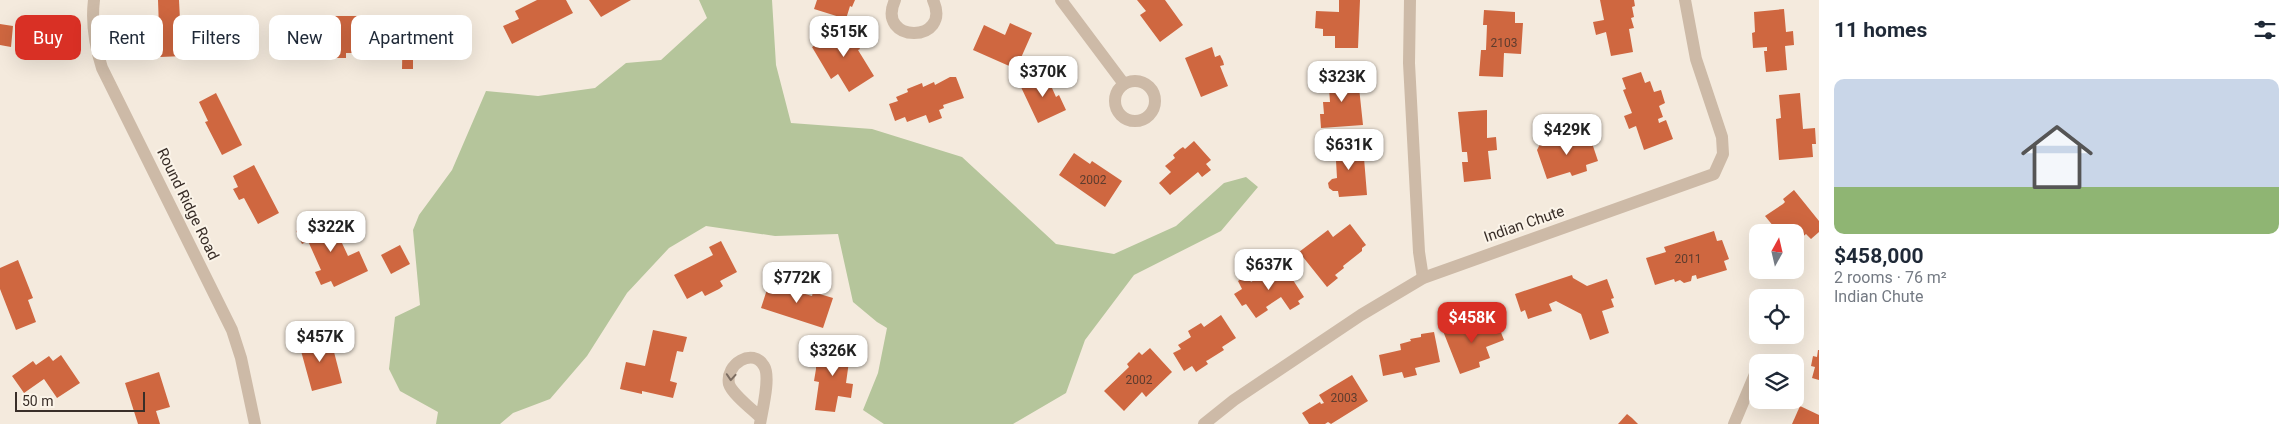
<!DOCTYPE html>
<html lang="en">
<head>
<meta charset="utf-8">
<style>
  :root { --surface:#fff; --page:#f6f6f7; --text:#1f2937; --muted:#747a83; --accent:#d93025 }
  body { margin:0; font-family:Roboto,sans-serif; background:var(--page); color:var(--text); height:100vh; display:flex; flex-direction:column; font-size:19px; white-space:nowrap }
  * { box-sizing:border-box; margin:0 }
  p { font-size:16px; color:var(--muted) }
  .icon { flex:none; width:28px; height:28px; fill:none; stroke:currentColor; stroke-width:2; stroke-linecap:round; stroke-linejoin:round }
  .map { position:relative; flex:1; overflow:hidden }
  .side { display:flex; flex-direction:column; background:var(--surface); width:475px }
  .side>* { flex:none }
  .guide { position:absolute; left:15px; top:15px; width:475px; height:45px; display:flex; gap:10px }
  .needle { width:32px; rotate:8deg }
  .fabs { position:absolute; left:1749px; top:224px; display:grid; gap:10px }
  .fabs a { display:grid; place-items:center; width:55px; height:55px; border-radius:10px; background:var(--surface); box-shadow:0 5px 20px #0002; font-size:25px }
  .scale { position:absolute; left:15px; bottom:12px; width:130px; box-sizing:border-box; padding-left:5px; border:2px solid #392e28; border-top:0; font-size:14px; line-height:18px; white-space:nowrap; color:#392e28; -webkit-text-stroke:4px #fbf4e9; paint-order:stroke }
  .price { position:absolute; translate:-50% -42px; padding:0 11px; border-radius:10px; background:#fff; color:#222; font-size:16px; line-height:32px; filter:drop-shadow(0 1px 2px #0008) }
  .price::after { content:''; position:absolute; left:50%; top:30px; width:15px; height:11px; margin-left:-8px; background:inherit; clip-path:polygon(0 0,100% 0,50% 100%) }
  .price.current { background:var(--accent); color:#fff }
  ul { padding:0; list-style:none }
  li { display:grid; align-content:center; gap:10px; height:265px; padding:0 15px }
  li span { display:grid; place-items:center; height:155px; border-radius:10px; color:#555 }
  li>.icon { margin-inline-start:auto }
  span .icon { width:90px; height:90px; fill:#fffc; stroke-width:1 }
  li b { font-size:21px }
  h2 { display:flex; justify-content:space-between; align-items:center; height:60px; padding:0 15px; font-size:21px }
  .tag { padding:0 18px; border-radius:10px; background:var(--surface); box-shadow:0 5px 20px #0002; font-size:18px; line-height:45px }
  .tag.current { background:var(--accent); color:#fff }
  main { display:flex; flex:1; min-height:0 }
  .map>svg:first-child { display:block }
  .green { fill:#b5c59b }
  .building { fill:#cf6740 }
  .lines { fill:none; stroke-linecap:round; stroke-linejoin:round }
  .minor { stroke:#cdbaa7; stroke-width:12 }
  .oneway { stroke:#7c6d61 }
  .labels { text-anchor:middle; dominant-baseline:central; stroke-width:4; stroke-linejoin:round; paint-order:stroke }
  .number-label { font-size:12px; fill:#5e3c2e }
  .street-label { font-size:15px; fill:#392e28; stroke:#fbf4e9 }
</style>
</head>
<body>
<main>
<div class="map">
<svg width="1819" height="424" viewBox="0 0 1819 424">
  <rect width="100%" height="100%" fill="#f4eadd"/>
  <!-- green -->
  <path class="green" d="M699,0H772L776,65L791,123L872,129L962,157L1056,244L1114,254L1176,226L1224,183L1246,177L1258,187L1221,231L1134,275L1085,340L1066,393L1013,424H884L863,410L878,373L887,328L877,322L853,302L838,234L775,236L706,226L669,248L627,293L587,356L550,399L513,413L500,424H436L438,412L400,391L389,369L395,317L420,305L413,230L419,215L452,170L486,91L538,96L595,88L626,63L661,60L707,18Z"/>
  <!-- building -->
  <g class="building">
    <path d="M158,0H179L180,20H194L195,38L184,39V56L160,57Z"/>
    <path d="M537,0H566L573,13L512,44L503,26L519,19L515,11Z"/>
    <path d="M589,0H631L601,17Z"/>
    <path d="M817,0H855L852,7L850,6L846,19L814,9Z"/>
    <path d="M1137,0H1165L1183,25L1160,42L1140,15L1146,11Z"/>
    <path d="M1339,0H1360L1358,48H1335V36H1323V29L1315,28L1316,11L1339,12Z"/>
    <path d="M1600,0H1634L1635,6L1632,7L1634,17L1631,18L1634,28L1629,29L1633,52L1611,56L1606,32L1596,35L1593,22L1604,20Z"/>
    <path d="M1784,9L1786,32L1793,31L1794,45L1785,46L1787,70L1766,72L1764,51H1767V47L1753,48L1752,33L1755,32L1754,12Z"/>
    <path d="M1484,10L1515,12V23H1523L1521,54L1504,53L1503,77L1479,76L1481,50H1486L1487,25H1483Z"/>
    <path d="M329,16H377V53H346V58H328V50H305V33H313V21H329Z"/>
    <path d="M403,18H418V22H445V19H468L467,42H448V60H413V69H402Z"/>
    <path d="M1010,23L1032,33L1016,69L973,50L984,25L1005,35Z"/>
    <path d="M0,24L13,26L11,47L0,45Z"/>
    <path d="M850,24L859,38L855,40L860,49L858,50L874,76L849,92L838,74L831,79L812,47Z"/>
    <path d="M1212,47L1215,57L1220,55L1223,61L1224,65L1220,66L1228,86L1201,97L1185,58Z"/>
    <path d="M1048,72L1055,87L1052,88L1056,97L1059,95L1066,110L1038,123L1020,85Z"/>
    <path d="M1641,72L1645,83L1650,81L1654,92L1661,90L1665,103L1659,106L1663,117L1658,119L1659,123L1666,120L1673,139L1644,150L1636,126L1629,129L1624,116L1632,113L1623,90L1626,89L1622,78Z"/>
    <path d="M1351,73V78H1358L1363,125L1321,128L1320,114H1324L1323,102H1330L1328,75Z"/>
    <path d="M950,77H956L964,98L943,105L944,108L939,110L942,118L929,123L926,115L907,122L905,117L895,121L889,104L898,101L896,97L908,92L907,89L922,83L923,87L934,82L935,85Z"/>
    <path d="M216,93L242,145L222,155L205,122L208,121L199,102Z"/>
    <path d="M1800,93L1803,129L1815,128L1816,144H1812L1813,157L1779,160L1776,119L1781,118L1779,95Z"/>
    <path d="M1487,110V138L1496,137L1497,150L1488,151L1491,179L1464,182L1462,162H1468L1467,152H1462L1458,112Z"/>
    <path d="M1588,131L1598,161L1586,165L1587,171L1572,176L1570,172L1547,179L1537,150L1540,144L1545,143L1548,144Z"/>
    <path d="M1194,141L1211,160L1206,164L1211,170L1202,177L1198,172L1170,195L1159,183L1171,172L1165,166L1175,158L1173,155L1180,149L1183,147L1185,149Z"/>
    <path d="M1360,141L1361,158H1364L1367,195L1339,197L1338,191H1333L1329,188L1328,183L1332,179L1337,178L1335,143Z"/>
    <path d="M1074,153L1090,164L1092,161L1122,181L1105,207L1059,175Z"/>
    <path d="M254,165L279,213L258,224L244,198L239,200L233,189L238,187L233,176Z"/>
    <path d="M1794,190L1819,221V232L1811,239L1806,234L1795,243V232H1766L1774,227L1765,216L1783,204L1785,202L1783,199Z"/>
    <path d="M329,215L348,256L359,251L368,271L334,287L331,281L321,285L315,272L321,270L308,241L302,244L296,231Z"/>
    <path d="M1350,224L1366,245L1362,248V251L1343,266L1344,268L1335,275L1338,278L1327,287L1299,252L1328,230L1333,237Z"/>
    <path d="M1714,231L1717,241L1722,240L1729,259L1724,261L1727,270L1697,279L1696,275L1692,276L1691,281L1684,283L1680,280L1675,282L1674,279L1655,285L1646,258L1666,252L1664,247Z"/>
    <path d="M721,241L737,272L720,281L723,286L719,289L705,296L702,291L687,299L674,275L713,255L709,247Z"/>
    <path d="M400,245L410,264L391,274L381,255Z"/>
    <path d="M18,260L33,298L28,300L36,322L16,330L0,289V268Z"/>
    <path d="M1282,263L1304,297L1298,301L1300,304L1290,310L1281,297L1266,307L1268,310L1256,318L1246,304L1242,306L1234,294L1242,289L1238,281L1247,275L1251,282Z"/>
    <path d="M1572,275L1573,278L1587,286L1607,279L1614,298L1611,299L1614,307L1602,311L1609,333L1590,340L1581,314L1556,301L1549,304L1552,311L1528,319L1525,310L1521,312L1515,294Z"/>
    <path d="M771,277L787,282L785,288L812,296L813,292L833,298L823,328L761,308Z"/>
    <path d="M1221,315L1236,338L1222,347L1224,350L1208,360L1206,361L1208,364L1196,372L1192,366L1184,371L1173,353L1181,349L1178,345L1191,337L1188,331L1201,323L1204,327Z"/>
    <path d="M1496,320L1504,340L1486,347L1490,358L1479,362L1480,367L1460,374L1443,331L1460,325L1461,329L1478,322L1479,326Z"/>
    <path d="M653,330L687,337L683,352L677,351L670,381L677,383L673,398L642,391V394L620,389L626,362L645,366Z"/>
    <path d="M1434,332L1440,362L1415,368L1417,375L1404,378L1402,372L1383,376L1379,355L1401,350L1400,344L1411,341L1410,339L1421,337V334Z"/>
    <path d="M319,334L324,350L333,348L342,383L312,391L298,340Z"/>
    <path d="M824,343L851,347L846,383L853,384L851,398L838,396L835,412L815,410L819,382L814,381L816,369V366L821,367Z"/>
    <path d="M1150,348L1172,372L1146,397L1142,392L1124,411L1104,391L1129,367L1127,364L1139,352L1142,355Z"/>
    <path d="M1818,350H1819V380L1812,378L1815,367L1811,366L1813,356L1817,357Z"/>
    <path d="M61,355L80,383L57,398L44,379L24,393L12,376L33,361L36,365L49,356L53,361Z"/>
    <path d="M159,372L170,407L156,411L160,424H138L125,383Z"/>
    <path d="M1352,375L1368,401L1331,424L1328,422L1325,424H1309L1302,413L1320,402L1321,404L1324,403L1319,395Z"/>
    <path d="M1800,406L1819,415V424H1792Z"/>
    <path d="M1627,414L1632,418L1638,424H1618Z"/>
  </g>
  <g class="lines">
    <!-- minor -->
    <g class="minor">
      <path d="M94,0C91,24 95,46 102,68L232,330L241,358L255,424"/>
      <path d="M895,0C875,44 953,44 933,0"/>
      <path d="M1061,0L1124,84"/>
      <path d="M1410,0L1409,63L1419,252L1423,278"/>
      <circle cx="1135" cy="101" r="20"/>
      <path d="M760,424C762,411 771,377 764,366C753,347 725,364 729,384C732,394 753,410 761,418"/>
      <path d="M1204,424L1234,400L1361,315L1423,278L1714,174L1723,154L1722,137L1696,59L1685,0"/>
      <path d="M1734,424L1758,367"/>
    </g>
  </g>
  <!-- one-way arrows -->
  <defs><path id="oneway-chevron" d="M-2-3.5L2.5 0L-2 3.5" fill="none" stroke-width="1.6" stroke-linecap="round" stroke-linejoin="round" transform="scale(1.25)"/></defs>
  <use class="oneway" href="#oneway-chevron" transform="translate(731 377) rotate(94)"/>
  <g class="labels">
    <!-- number labels -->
    <g class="number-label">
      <text x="1504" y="43">2103</text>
      <text x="1093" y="180">2002</text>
      <text x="1688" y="259">2011</text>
      <text x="1139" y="380">2002</text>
      <text x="1344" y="398">2003</text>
    </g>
    <!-- street labels -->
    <g class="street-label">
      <text transform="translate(188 204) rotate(64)">Round Ridge Road</text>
      <text transform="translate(1524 224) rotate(-19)">Indian Chute</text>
    </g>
  </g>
</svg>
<div class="fabs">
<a><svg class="needle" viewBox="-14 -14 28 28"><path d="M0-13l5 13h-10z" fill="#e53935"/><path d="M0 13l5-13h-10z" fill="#747a83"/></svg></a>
<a><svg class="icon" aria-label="locate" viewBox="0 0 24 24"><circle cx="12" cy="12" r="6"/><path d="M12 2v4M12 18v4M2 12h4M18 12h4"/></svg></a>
<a><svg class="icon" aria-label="layers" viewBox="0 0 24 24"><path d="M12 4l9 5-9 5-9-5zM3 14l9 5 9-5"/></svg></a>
</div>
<div class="scale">50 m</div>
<b class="price" style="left:844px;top:58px">$515K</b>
<b class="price" style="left:1043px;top:98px">$370K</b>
<b class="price" style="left:1342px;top:103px">$323K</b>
<b class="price" style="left:1567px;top:156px">$429K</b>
<b class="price" style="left:1349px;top:171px">$631K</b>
<b class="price" style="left:331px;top:253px">$322K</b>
<b class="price" style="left:1269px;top:291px">$637K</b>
<b class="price" style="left:797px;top:304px">$772K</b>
<b class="price current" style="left:1472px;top:344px">$458K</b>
<b class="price" style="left:320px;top:363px">$457K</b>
<b class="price" style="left:833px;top:377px">$326K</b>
<div class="guide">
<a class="tag current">Buy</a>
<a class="tag">Rent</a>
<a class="tag">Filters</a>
<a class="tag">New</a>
<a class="tag">Apartment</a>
</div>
</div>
<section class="side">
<h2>11 homes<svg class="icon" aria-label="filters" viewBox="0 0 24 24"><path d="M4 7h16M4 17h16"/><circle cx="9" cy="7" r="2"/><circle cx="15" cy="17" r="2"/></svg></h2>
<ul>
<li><span style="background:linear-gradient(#c9d6e8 70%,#8fb573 0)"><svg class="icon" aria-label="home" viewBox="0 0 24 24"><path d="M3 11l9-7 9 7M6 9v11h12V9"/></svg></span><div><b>$458,000</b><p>2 rooms · 76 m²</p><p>Indian Chute</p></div></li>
</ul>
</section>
</main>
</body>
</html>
